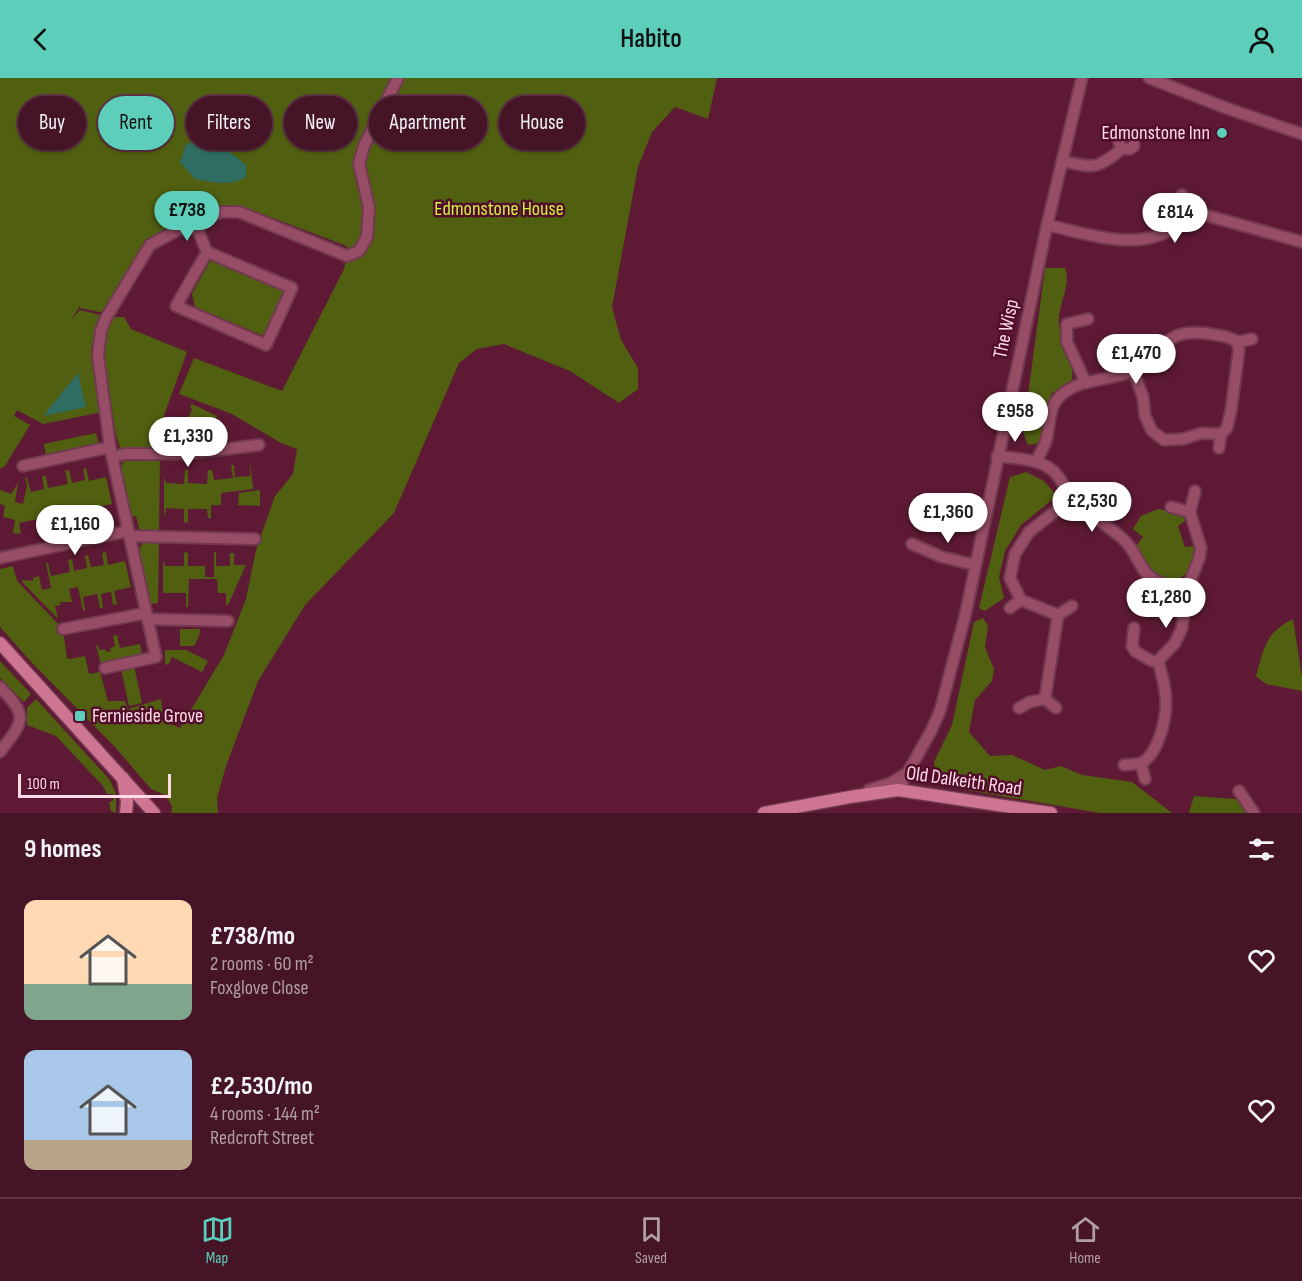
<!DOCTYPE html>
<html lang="en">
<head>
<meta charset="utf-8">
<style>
  :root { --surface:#461427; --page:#502133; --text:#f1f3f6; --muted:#b09ea7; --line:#5e3344; --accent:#5cceba }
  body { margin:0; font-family:"Sofia Sans Condensed",sans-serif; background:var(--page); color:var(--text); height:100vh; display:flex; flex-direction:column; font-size:22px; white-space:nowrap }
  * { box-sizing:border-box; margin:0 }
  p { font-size:20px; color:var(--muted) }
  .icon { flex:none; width:33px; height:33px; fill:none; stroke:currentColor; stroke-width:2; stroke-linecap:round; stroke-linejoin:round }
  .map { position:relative; height:735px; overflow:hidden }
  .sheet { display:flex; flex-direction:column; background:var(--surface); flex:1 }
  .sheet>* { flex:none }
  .hud { position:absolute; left:18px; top:18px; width:600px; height:54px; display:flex; gap:12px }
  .scale { position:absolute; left:18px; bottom:15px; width:153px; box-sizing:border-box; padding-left:6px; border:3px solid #ffdce5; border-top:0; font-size:16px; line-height:21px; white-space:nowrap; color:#ffdce5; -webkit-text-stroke:4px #510d2a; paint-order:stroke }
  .price { position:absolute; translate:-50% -51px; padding:0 14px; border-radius:21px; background:#fff; color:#222; font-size:20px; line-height:39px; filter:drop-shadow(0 2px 3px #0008) }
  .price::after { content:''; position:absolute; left:50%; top:36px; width:18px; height:14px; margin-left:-9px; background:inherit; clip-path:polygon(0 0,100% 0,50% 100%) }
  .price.active { background:var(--accent); color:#111 }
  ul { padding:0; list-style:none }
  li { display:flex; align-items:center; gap:18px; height:150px; padding:0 24px }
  li span { display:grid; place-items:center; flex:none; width:168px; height:120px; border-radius:12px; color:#555 }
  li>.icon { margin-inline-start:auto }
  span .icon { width:72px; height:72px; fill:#fffc; stroke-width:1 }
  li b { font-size:26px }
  h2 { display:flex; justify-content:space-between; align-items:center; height:72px; padding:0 24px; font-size:26px }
  .pill { padding:0 21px; border-radius:27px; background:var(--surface); box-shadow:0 2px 4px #0004,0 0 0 2px var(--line); font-size:21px; line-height:54px }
  .pill.active { background:var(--accent); color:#111 }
  header { display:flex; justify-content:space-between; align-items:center; height:78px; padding:0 24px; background:var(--accent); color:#111; font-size:27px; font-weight:600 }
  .tab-bar { display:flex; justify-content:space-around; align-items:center; height:84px; border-top:2px solid var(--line); background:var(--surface); font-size:16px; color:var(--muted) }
  .tab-bar a { display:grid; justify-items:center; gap:3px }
  .tab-bar .active { color:var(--accent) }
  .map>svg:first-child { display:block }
  .green { fill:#505f10 }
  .water { fill:#2f6c62 }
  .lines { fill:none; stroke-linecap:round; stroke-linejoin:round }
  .minor-casing { stroke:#723950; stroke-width:14 }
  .major-casing { stroke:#723950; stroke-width:15 }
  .minor { stroke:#974d66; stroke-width:10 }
  .major { stroke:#ce7592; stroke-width:12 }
  .poi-dot { fill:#5cceba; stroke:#510d2a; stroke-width:2 }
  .labels { text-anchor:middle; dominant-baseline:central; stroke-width:5; stroke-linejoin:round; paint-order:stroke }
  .poi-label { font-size:20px; fill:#ffdce5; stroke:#510d2a; text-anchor:end }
  .park-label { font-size:20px; fill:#d0f240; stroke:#510d2a }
  .street-label { font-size:20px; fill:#ffdce5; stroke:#510d2a }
</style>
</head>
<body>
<header><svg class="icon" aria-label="back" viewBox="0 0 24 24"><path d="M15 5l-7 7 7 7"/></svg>Habito<svg class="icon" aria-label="person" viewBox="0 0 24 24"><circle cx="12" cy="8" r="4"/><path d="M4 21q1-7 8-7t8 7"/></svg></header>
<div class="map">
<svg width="1302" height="735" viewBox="0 0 1302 735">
  <rect width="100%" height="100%" fill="#5e1a34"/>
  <!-- green -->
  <g class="green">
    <path d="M0,0H717L708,41L675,29L652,54L638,89L612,229L621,262L638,290V311L619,325L570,293L504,266L477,271L459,285L394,435L305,527L258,603L226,688L217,720L218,735H171L172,728L165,717L151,711L114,668L33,586L0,549V491L13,488L17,503L63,551L67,580L70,581L85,578L89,596L100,594L108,623H125L128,631L161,621L163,642L180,650L224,577L246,521L256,472L275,418L293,396L297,371L281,365L232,336L179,316L194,280L282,313L344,191L347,178L354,174L344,167L247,130L218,129L170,148L149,165L105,235L80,230V228L71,242L80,232L104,238L91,270L103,334L43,346L17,332L14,338L30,347L5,388L0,391Z"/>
    <path d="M211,181L285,212L264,258L195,229L192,216Z"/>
    <path d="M1045,190H1065C1072,208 1057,228 1059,246C1061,265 1075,282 1072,302L1051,316L1040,365L1028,367L1023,354Z"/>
    <path d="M112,239H124L131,251L187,274L162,343L161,372L121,373L116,357L103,278V264Z"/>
    <path d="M192,326L217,338L209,359L210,362L198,363L197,352L196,364L176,365L179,363L192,331L190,329Z"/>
    <path d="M96,355L99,366L46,377L44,366Z"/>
    <path d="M137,379L160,380L159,454H140L136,438L130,439L120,392L124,382Z"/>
    <path d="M250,384L253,411L221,415V427H211V440H208L207,431H188V444L184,445V431L166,430L165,437H164V399L166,405L184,406L185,392H188V405L207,406L208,392H212L214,402L233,400L231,387H234L235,399L250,398Z"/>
    <path d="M86,390L89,403L106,399L112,426L92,430L95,444L91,445L88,431L78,433L81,447H78L74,434L60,437L63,449L59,450L56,438L43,441L45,453L42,454L38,441L19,445L21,456L13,455L15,442L3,439L5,428L0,426V412L11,416L18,405L15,424L23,426L27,407L25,400H27L31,414L44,411L42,398H46L48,410L68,406L65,393L69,392L72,405L85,402L83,391Z"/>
    <path d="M1026,394L1044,403L1057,418L1021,447L1005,473L999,499L1004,520L985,533L979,530L1010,399Z"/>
    <path d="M260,412V428L238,427L239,415Z"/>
    <path d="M1158,431L1179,435L1186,442L1178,448L1185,469L1195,468C1197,496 1173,515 1150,492C1144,487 1141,475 1137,467L1143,459L1133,451L1141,438Z"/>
    <path d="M142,463H159L158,525L151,526L138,473L142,466Z"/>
    <path d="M106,474L108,487L125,483L131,509L114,513L117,526L113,527L111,514L101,516L103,530H100L97,516L83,519L85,533H83L78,509L69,511L72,524H60L61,527L55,528L58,541L23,505L22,502L33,503V500L39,498L42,512L51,510L46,485H48L51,498L70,494L68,482L72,481L74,493L87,490L85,478L88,477L91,489L104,487L102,475Z"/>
    <path d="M184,474L188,475V488H205V499H214V474H216V488H230V475H234V487H246L228,527H226V515H218L217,501H189L188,529H186V515H163V481L165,488H184Z"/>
    <path d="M983,540L988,548L985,569L994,591L992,603L975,622L969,654L990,678L1012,677L1045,692L1061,688L1082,697L1132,704L1172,735H1100L949,709L936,698L934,684L952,647L974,544Z"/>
    <path d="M1293,541L1302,600V613L1266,606L1256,598C1264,570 1265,555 1293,541Z"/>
    <path d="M180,551H200L199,558L194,568H180Z"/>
    <path d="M117,557L120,570L140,566L143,579L101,587L96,567H98L99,572L105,571L106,574L111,573L110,570L115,568L113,558Z"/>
    <path d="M165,572H186L208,583L202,594L172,579L168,587L165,586Z"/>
    <path d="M0,583L31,616L24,624L0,600Z"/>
    <path d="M134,588L142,625L129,628L121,591Z"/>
    <path d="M36,621L110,702L116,716V735L111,733L109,724L113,723V716H107L103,708L56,658L27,647V630Z"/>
    <path d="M1194,718L1236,721L1246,735H1189Z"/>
  </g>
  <!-- water -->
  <g class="water">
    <path d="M197,61L227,72L246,87V99C230,109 212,104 195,101L180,84L186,67Z"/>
    <path d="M78,295L86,329L44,338L47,333Z"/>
  </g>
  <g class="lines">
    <defs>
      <g id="minor">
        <path d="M1149,0L1226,30L1302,56"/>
        <path d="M1062,83C1095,90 1095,92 1122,71H1130L1134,68L1133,60L1130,57L1122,58L1119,65L1122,71"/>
        <path d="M1182,117L1188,136"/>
        <path d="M194,143L207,174L292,210L266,267L176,228L207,174"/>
        <path d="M1047,147C1084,155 1131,172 1167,154C1176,150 1180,142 1188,136L1198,135L1302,164"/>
        <path d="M1133,293L1143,319L1145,338L1152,353L1164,362L1183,361L1202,355L1221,356L1227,350L1231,333L1239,271L1237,264"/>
        <path d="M1086,305L1067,264V246L1088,241"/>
        <path d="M1219,370L1221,356"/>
        <path d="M997,378C1016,381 1044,380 1057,397C1065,407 1068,418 1078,427C1094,440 1111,449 1126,464C1135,473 1140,490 1149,498C1159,507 1174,508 1187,511"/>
        <path d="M112,379L125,376H185L259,367"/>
        <path d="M1036,384C1039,377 1044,370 1046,363C1050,350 1048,334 1056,323C1074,299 1108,304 1133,293C1170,277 1157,248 1211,256C1221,258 1229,258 1237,264L1252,261"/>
        <path d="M23,388L110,369"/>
        <path d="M1171,429L1190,434"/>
        <path d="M129,458L255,461"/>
        <path d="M912,466L942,479L975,487"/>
        <path d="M0,480L128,453"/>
        <path d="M1010,530L1021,522"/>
        <path d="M1058,537L1072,528"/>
        <path d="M147,541L228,543"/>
        <path d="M1134,550L1132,568L1136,574L1152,583"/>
        <path d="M63,551L146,535"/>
        <path d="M105,590L156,579L110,369L98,277L101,252L106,240L150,167L194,143L222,134H239L347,178L359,173L367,159L369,130L359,85L364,68L398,0"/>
        <path d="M0,609C29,639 24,642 0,674"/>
        <path d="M1045,621L1056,630"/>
        <path d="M1019,630L1030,624L1045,621L1058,537L1021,522L1010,500L1015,476L1029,454L1071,421"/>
        <path d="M1141,686L1145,701"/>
        <path d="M1124,687C1130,686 1138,687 1143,684C1158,675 1166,642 1166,625C1166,610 1162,597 1158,583L1175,565L1182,550L1187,511L1199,481L1201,470L1190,434L1195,413"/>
        <path d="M869,712L891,705L907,695"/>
        <path d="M898,712L931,653L940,633L965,538L1047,147L1082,0"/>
        <path d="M1239,713L1254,735"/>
      </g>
      <g id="major">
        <path d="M0,565L154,735"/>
        <path d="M123,700L127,724L126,735"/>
        <path d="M764,735L850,719L898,712L1051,735"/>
      </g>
    </defs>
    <!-- minor casing -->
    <use href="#minor" class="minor-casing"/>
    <!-- major casing -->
    <use href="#major" class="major-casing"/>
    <!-- minor -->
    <use href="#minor" class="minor"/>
    <!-- major -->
    <use href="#major" class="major"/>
  </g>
  <!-- markers -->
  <g class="poi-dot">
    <circle cx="1222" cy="55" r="6"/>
    <rect x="74" y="632" width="12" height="12" rx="3"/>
  </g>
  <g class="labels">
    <!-- poi labels -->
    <g class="poi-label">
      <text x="1210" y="55">Edmonstone Inn</text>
      <text x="92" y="638" text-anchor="start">Fernieside Grove</text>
    </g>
    <!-- park labels -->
    <g class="park-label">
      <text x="499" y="131">Edmonstone House</text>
    </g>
    <!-- street labels -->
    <g class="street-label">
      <text transform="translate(1006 251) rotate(-78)">The Wisp</text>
      <text transform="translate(964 703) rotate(8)">Old Dalkeith Road</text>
    </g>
  </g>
</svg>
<div class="scale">100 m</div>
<b class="price active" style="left:187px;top:164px">£738</b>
<b class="price" style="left:1175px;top:166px">£814</b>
<b class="price" style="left:1136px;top:307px">£1,470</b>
<b class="price" style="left:1015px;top:365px">£958</b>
<b class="price" style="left:188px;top:390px">£1,330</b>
<b class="price" style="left:1092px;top:455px">£2,530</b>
<b class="price" style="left:948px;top:466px">£1,360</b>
<b class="price" style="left:75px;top:478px">£1,160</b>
<b class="price" style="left:1166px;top:551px">£1,280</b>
<div class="hud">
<a class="pill">Buy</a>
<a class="pill active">Rent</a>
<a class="pill">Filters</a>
<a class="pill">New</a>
<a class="pill">Apartment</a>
<a class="pill">House</a>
</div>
</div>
<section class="sheet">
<h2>9 homes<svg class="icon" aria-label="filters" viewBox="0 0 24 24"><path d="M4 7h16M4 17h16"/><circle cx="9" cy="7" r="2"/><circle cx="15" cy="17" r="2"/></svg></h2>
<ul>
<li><span style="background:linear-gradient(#ffd9b3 70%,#7fa58c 0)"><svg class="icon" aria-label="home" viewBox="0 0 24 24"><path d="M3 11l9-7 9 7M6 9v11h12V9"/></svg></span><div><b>£738/mo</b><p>2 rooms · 60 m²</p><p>Foxglove Close</p></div><svg class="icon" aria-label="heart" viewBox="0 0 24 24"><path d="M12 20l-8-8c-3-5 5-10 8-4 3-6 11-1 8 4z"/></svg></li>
<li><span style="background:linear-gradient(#a9c7e8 75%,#b9a48a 0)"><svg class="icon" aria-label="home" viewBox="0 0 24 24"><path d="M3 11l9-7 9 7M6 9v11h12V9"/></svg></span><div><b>£2,530/mo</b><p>4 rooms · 144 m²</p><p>Redcroft Street</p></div><svg class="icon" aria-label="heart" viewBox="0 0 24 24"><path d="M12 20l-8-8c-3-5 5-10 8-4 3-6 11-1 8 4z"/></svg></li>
</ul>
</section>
<nav class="tab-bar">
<a class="active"><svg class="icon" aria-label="map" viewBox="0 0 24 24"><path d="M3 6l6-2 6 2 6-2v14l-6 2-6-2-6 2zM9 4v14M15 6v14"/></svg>Map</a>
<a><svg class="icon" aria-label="saved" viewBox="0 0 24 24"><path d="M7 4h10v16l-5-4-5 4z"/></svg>Saved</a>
<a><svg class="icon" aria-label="home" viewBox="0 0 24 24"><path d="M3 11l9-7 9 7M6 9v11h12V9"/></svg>Home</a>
</nav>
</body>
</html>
